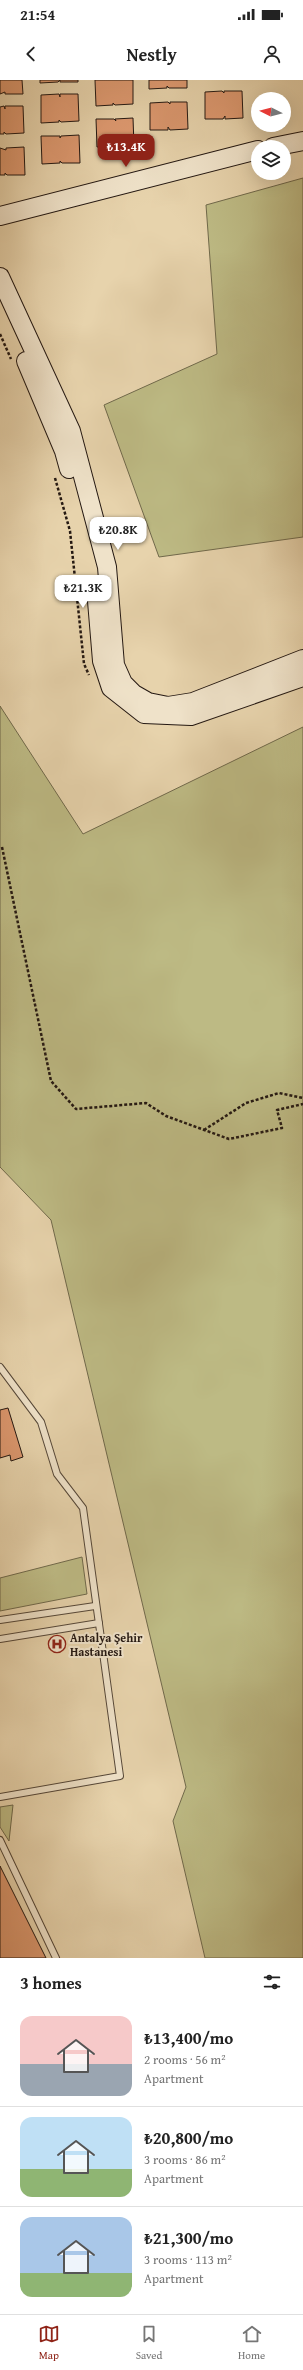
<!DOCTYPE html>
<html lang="en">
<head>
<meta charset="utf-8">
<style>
  :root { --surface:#fff; --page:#f2f2f2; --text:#222; --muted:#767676; --line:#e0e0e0; --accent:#8f2418 }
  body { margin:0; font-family:"Gentium Book Plus",serif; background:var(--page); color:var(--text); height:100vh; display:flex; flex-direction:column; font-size:15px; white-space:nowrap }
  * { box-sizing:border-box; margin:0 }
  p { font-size:13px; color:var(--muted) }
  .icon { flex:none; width:22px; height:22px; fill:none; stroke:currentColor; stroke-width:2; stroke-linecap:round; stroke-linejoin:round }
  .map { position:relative; height:1878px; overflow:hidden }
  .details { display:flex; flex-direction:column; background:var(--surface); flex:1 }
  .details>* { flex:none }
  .needle { width:26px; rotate:276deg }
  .tools { position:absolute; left:251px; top:12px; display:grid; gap:8px }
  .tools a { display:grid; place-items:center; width:40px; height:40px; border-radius:50%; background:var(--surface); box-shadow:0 4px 16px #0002; font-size:20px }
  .price { position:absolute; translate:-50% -34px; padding:0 9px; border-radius:8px; background:#fff; color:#222; font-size:13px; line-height:26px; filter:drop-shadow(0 1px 2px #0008) }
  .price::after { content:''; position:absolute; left:50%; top:24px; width:12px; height:9px; margin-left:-6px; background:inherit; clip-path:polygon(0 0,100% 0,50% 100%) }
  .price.on { background:var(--accent); color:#fff }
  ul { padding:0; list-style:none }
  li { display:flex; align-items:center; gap:12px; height:100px; padding:0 20px }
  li+li { border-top:1px solid var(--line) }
  li span { display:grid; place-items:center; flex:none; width:112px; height:80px; border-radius:12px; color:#555 }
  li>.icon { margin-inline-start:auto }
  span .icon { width:48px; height:48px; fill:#fffc; stroke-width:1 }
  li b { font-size:17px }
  h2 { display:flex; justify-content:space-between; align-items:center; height:48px; padding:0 20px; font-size:17px }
  .status { display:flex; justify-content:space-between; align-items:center; height:28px; padding:0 20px; background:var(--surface); direction:ltr }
  .status svg { height:11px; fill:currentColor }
  header { display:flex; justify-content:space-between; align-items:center; height:52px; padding:0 20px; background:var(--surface); font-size:18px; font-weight:700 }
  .tabs { display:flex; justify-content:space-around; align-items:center; height:56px; border-top:1px solid var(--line); background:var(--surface); font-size:11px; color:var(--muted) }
  .tabs a { display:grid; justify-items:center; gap:2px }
  .tabs .on { color:var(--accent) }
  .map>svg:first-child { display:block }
  .green { fill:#bdba84; stroke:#70694b }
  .building { fill:#dc986f; stroke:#241812 }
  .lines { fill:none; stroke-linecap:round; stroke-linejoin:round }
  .lane-casing { stroke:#554738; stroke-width:8 }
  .secondary-casing { stroke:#241812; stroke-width:20 }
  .path { stroke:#241812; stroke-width:2.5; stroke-dasharray:3 2; stroke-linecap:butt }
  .lane { stroke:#efe2c9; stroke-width:6 }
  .secondary { stroke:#efe2c9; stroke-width:18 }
  .labels { text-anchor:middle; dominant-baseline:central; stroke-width:4; stroke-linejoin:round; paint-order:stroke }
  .poi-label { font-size:12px; font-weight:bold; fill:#241812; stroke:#efe2c9; text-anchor:start }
</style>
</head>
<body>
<div class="status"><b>21:54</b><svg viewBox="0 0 49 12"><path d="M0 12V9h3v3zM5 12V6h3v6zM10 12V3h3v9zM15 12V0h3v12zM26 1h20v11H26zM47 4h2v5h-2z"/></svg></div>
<header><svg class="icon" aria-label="back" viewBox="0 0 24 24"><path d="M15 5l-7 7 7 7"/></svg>Nestly<svg class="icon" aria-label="person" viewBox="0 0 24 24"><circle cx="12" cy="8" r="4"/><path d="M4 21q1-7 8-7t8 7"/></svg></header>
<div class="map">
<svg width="303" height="1878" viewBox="0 0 303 1878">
  <rect width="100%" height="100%" fill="#e7d3ac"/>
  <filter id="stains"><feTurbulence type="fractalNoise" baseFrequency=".005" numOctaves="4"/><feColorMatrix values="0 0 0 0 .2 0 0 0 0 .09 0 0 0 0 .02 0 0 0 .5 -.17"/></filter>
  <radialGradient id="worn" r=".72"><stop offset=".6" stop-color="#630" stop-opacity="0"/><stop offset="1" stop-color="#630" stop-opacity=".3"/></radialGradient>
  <!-- green -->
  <g class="green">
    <path d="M303,98V457L159,477L104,325L217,274L206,125Z"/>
    <path d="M0,626L83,754L303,647V1878H205L173,1741L186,1707L51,1140L0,1087Z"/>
    <path d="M82,1477L87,1514L0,1531V1498Z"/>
    <path d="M13,1725L9,1761L0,1747V1727Z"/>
  </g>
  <!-- building -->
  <g class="building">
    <path d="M0,0H22L23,14H5V12L0,14Z"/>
    <path d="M40,0H78V2H60V0L58,2L40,3Z"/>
    <path d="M95,0H133V24L115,25L113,23V25L96,26Z"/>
    <path d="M149,0H187V8H169L167,6V8L149,9Z"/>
    <path d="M222,11L224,13V11H242L243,38L225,39V36L223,39H205V12Z"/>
    <path d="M59,14L60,17V14H78L79,41L61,42L59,40V42L41,43V15Z"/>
    <path d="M168,22L170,24V22H187L188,49L170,50L168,47V50H150V23Z"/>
    <path d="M4,26L5,29V26H23L24,53L6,54L4,52V54H0V27Z"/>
    <path d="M133,38L134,66H116L114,64V66L97,67L96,39H114L116,41L115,39Z"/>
    <path d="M79,55L80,83H62L60,81V83L42,84L41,56H60V58L61,56Z"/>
    <path d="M24,67L25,95H7L5,93V95H0V68L6,70V68Z"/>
    <path d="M8,1328L23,1377L11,1381L10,1375L0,1378V1330Z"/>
    <path d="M0,1786L46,1878H0Z"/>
  </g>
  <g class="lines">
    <defs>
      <g id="lane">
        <path d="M0,1287L41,1342L57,1394L83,1428L120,1696L0,1717"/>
        <path d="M0,1540L95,1526"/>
        <path d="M0,1559L99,1543"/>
        <path d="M0,1760L56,1878"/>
      </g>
      <g id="secondary">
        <path d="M273,67L303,61"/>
        <path d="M0,136L258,70"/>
        <path d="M0,197L71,351L107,487L115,585L123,603L134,614L148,622L168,626L193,622L303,579"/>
        <path d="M26,281L64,371L69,389"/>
        <path d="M97,521L102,581L111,608L144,634L191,636L303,597"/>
      </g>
    </defs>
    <!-- lane casing -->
    <use href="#lane" class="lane-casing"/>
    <!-- secondary casing -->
    <use href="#secondary" class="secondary-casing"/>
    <!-- path -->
    <g class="path">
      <path d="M0,254L11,279"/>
      <path d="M55,398L70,451L84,584L89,595"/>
      <path d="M2,767L51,1001L76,1029L146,1023L166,1036L229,1059L282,1048L277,1030L303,1024"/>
      <path d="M204,1050L246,1023L279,1013L303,1018"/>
    </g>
    <!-- lane -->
    <use href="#lane" class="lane"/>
    <!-- secondary -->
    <use href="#secondary" class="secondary"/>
  </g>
  <!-- icons -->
  <defs>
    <symbol id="hospital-ring" viewBox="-11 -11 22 22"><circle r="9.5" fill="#efe2c9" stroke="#8f2418" stroke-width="1.5"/><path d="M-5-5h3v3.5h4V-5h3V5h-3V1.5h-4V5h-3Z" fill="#8f2418"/></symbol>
  </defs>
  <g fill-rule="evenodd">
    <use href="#hospital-ring" x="47" y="1554" width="20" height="20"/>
  </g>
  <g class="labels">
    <!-- poi labels -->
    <g class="poi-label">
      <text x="70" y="1557">Antalya Şehir<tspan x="70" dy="14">Hastanesi</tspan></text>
    </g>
  </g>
  <rect width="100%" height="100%" filter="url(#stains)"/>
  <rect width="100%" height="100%" fill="url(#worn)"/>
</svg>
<div class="tools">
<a><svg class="needle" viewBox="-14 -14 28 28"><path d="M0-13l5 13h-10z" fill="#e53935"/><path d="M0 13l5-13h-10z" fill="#767676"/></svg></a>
<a><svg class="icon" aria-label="layers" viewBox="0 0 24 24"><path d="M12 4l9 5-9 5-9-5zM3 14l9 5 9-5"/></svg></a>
</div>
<b class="price on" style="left:126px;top:88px">₺13.4K</b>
<b class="price" style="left:118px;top:471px">₺20.8K</b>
<b class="price" style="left:83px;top:529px">₺21.3K</b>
</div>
<section class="details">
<h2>3 homes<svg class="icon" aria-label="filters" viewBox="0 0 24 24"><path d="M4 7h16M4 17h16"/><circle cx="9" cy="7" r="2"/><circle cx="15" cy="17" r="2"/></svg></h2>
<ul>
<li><span style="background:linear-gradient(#f6c9c9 60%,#9aa5b1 0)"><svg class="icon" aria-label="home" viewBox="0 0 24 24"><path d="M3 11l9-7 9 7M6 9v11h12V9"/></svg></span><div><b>₺13,400/mo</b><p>2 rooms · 56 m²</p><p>Apartment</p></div></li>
<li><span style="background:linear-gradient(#bfe0f5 65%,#8fb573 0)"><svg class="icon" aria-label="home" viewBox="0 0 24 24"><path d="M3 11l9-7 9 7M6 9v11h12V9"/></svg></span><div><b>₺20,800/mo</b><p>3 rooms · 86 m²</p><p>Apartment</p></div></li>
<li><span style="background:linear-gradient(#a9c7e8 70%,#8fb573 0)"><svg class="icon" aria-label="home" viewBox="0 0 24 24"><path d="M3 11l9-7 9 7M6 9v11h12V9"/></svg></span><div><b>₺21,300/mo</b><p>3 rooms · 113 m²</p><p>Apartment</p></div></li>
</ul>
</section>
<nav class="tabs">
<a class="on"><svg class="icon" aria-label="map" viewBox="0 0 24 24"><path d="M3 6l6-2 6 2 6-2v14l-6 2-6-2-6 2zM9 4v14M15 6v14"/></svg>Map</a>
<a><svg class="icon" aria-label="saved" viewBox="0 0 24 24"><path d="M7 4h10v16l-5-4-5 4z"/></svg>Saved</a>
<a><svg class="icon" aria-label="home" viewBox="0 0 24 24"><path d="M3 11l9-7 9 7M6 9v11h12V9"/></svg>Home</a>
</nav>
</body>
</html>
